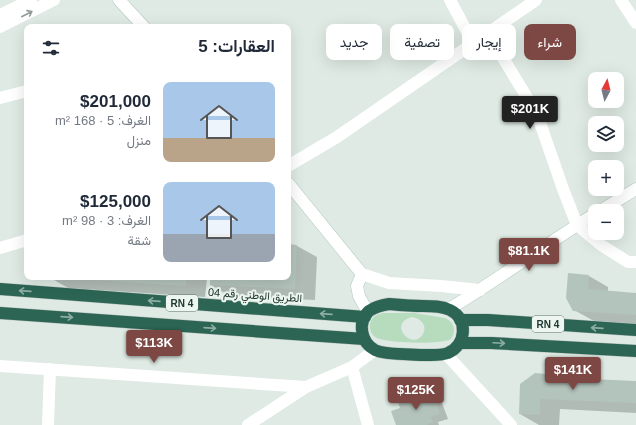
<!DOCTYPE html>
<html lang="ar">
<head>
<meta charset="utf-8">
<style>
  :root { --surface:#fff; --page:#f2f2f3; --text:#1f2937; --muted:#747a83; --accent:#7d4844 }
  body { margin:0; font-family:Arial,Vazirmatn,sans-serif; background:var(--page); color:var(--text); direction:rtl; height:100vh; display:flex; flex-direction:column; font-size:15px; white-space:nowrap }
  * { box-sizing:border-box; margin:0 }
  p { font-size:13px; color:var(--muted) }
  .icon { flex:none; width:22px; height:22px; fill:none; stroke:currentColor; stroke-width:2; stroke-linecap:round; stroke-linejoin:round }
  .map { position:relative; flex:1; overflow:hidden; direction:ltr }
  .panel { position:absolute; left:24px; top:24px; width:267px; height:256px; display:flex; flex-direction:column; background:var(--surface); border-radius:8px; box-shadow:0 4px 16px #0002; direction:rtl }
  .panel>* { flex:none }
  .top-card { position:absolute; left:303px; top:24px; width:273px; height:36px; direction:rtl; display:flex; gap:8px }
  .needle { width:26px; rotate:7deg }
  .controls { position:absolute; left:588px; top:72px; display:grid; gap:8px }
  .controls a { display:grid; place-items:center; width:36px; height:36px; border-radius:8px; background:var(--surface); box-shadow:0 4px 16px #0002; font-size:20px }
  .price { position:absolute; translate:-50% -34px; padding:0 9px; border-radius:4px; background:var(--accent); color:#fff; font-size:13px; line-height:26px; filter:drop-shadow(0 1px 2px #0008) }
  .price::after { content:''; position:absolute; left:50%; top:24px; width:12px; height:9px; margin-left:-6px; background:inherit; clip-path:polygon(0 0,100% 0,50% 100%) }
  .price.current { background:#222; color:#fff }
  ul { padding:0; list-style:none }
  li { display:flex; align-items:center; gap:12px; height:100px; padding:0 16px }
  li span { display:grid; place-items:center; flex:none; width:112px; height:80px; border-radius:8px; color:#555 }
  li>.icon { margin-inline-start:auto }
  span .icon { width:48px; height:48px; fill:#fffc; stroke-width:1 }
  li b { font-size:17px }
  h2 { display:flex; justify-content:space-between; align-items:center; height:48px; padding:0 16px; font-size:17px }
  .tag { padding:0 14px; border-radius:8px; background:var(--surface); box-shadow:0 4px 16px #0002; font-size:14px; line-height:36px }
  .tag.current { background:var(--accent); color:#fff }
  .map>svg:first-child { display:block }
  .green { fill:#b6dbbd; fill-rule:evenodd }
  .shadow { fill:#0003 }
  .building { fill:#b3c4bc }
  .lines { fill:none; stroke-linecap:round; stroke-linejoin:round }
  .secondary-casing { stroke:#b1c9be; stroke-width:13 }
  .highway-casing { stroke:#bcc4c1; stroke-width:13 }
  .street { stroke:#fff; stroke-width:12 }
  .secondary { stroke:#fff; stroke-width:12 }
  .highway { stroke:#2c6554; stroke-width:12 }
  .oneway { stroke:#909c98 }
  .oneway2 { stroke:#8daea3 }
  .labels { text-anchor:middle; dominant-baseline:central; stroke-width:4; stroke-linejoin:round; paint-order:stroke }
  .shield { fill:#eef6f2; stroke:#5e726a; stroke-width:1 }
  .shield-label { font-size:10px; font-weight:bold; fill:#203930 }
  .street-label { font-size:11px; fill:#203930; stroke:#eef6f2 }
</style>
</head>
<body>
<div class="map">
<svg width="636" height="425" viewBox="0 0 636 425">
  <rect width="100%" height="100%" fill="#deeae3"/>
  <!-- green -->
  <path class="green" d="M383,313H414L445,318C454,322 457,330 451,339C441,345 387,343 377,338C369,334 367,323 374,317C376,315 379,314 383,313ZM412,317C420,318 428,325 423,334C412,352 387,323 412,317Z"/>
  <!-- shadow -->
  <g class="shadow">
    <path d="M288,245L297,246L317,257L315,300L230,296L211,285V277H288Z"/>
    <path d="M589,276L608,287V292L636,294V324L594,321L574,310Z"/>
    <path d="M49,277H205L207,278L205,297L68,288Z"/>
    <path d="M544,375L551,378L636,382V413L560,409L559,425H539L520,414Z"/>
    <path d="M422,394L431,399L434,398L442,403L448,419L438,422L439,425H397L401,408Z"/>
  </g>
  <!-- building -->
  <g class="building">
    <path d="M288,244L297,245L295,289L210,285V277H288Z"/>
    <path d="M568,273L589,275L588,289L636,293V315L573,311L566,298Z"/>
    <path d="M64,277H186V286L64,278Z"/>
    <path d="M535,373L545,374L544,377L636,381V403L540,399V415L519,414L520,384Z"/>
    <path d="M423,393L425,400L434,397L440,414L431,417L433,422L426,425H396L391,411L400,408L398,402Z"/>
  </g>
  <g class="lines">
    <defs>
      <g id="secondary">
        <path d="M119,0L144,27"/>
        <path d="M288,183L362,274L357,286L359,296L365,307L370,311"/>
        <path d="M600,211L636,189"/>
        <path d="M449,309C499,279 546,244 595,214"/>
      </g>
      <g id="highway">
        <path d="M0,289L365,317"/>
        <path d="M389,304C400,305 412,306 423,306C432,306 442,306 450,310C469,319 466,345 448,353C440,356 431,355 423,355C411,354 385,355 375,350C361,343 357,322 369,311C375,307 382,305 389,304Z"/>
        <path d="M0,313L364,339"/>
        <path d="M460,320H488L636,330"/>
        <path d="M460,343H491L636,351"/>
      </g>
    </defs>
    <!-- secondary casing -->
    <use href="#secondary" class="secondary-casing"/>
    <!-- highway casing -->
    <use href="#highway" class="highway-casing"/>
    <!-- street -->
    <g class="street">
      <path d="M450,0L473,43"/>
      <path d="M621,0L636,23"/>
      <path d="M0,15L31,0"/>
      <path d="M0,27L54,0"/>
      <path d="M488,33L537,114L563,189L577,225L601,245L628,262H636"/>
      <path d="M0,98L27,91"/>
      <path d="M288,166L337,137L536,0"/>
      <path d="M0,248L27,240"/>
      <path d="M362,274L389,283L441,286L480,290"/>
      <path d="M446,354L511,425"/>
      <path d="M0,366L306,387"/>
      <path d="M352,367L368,425"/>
      <path d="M48,425L50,369"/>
      <path d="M248,425L306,387L352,367L375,350"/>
    </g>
    <!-- secondary -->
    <use href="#secondary" class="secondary"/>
    <!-- highway -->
    <use href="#highway" class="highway"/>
  </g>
  <!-- one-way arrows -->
  <defs><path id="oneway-shaft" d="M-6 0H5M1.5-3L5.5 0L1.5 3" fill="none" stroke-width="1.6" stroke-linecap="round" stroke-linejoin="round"/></defs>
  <use class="oneway" href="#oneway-shaft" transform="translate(27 14) rotate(-27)"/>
  <g class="oneway2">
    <use href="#oneway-shaft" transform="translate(25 291) rotate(-176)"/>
    <use href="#oneway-shaft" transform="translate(154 301) rotate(-176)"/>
    <use href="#oneway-shaft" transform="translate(326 314) rotate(-176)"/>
    <use href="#oneway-shaft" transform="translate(67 317) rotate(4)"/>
    <use href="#oneway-shaft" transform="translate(210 328) rotate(4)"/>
    <use href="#oneway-shaft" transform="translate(597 328) rotate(-176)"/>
    <use href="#oneway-shaft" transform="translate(499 343) rotate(3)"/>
  </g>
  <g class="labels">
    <!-- shield labels -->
    <g class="shield">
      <rect x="166" y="295" width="32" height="16" rx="3"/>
      <rect x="532" y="316" width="32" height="16" rx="3"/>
    </g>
    <g class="shield-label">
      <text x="182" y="303">RN 4</text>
      <text x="548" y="324">RN 4</text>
    </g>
    <!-- street labels -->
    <g class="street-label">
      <text transform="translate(255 295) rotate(4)">الطريق الوطني رقم 04</text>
    </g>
  </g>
</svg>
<div class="controls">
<a><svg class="needle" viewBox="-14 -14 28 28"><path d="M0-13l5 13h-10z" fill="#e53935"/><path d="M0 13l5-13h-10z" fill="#747a83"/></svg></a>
<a><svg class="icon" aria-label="layers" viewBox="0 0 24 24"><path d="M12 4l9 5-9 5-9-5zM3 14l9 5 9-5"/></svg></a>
<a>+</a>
<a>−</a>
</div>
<b class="price current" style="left:530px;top:130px">$201K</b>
<b class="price" style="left:529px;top:272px">$81.1K</b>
<b class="price" style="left:154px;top:364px">$113K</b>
<b class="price" style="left:573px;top:391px">$141K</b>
<b class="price" style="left:416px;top:411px">$125K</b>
<div class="top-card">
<a class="tag current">شراء</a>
<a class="tag">إيجار</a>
<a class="tag">تصفية</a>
<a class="tag">جديد</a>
</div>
<section class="panel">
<h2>العقارات: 5<svg class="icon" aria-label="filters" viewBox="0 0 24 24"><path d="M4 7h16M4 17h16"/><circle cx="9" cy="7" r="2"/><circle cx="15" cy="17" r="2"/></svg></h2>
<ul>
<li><span style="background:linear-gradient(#a9c7e8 70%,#b9a48a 0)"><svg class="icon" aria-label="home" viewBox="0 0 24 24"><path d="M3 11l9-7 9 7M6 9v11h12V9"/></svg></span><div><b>$201,000</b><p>الغرف: 5 · 168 m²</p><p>منزل</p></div></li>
<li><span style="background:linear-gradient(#a9c7e8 65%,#9aa5b1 0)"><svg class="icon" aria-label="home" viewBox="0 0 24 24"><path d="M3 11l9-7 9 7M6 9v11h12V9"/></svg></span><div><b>$125,000</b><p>الغرف: 3 · 98 m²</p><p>شقة</p></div></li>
</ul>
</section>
</div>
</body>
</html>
